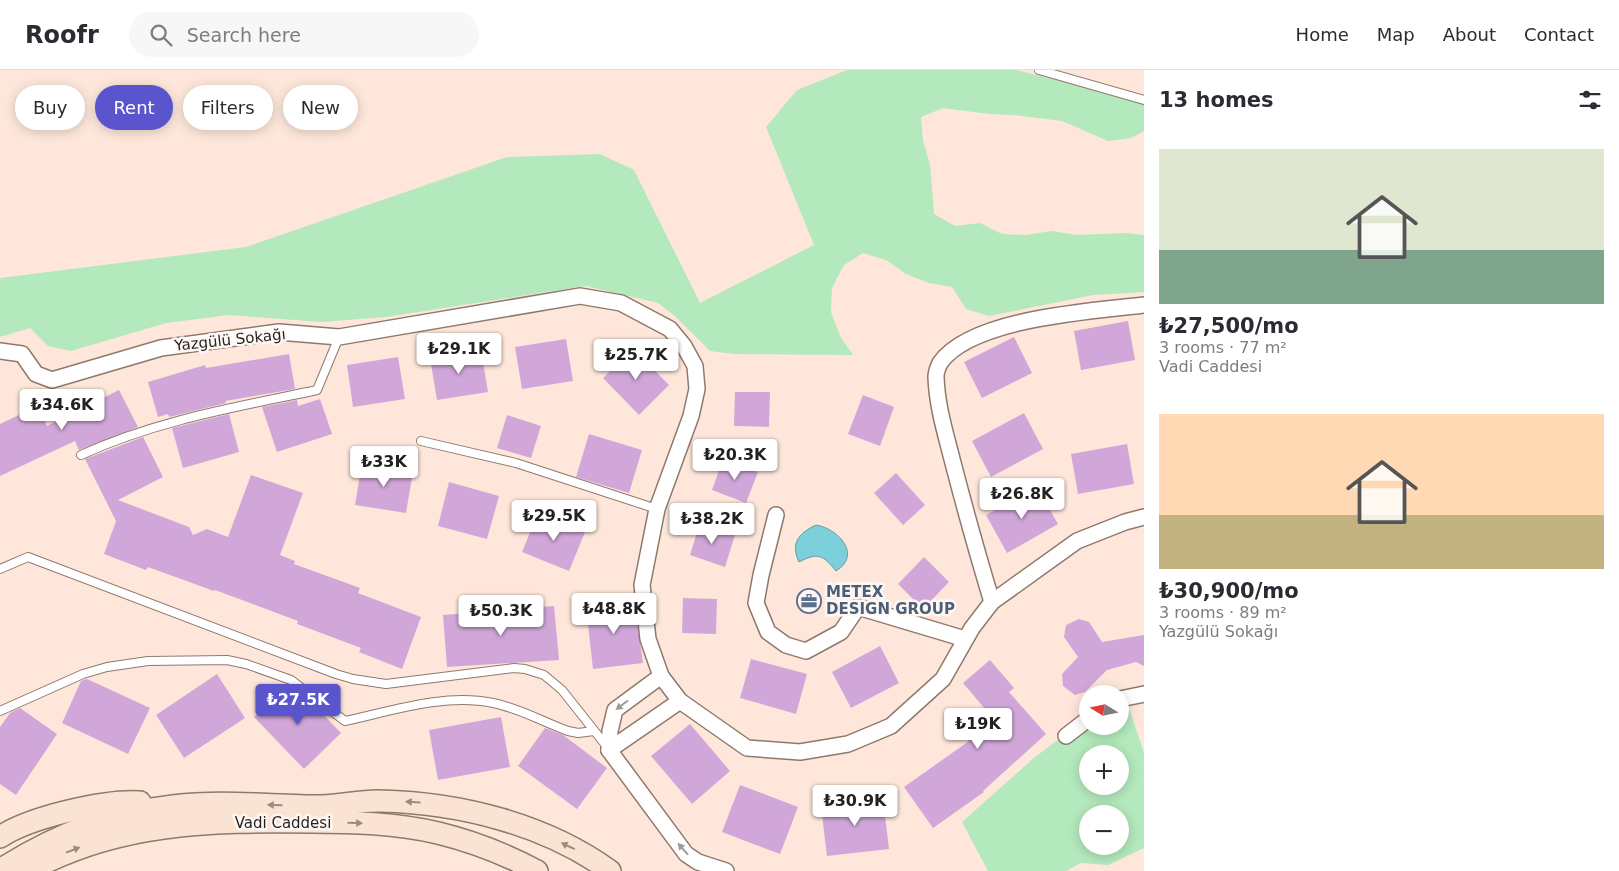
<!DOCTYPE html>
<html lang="en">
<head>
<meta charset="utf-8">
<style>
  :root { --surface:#fff; --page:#f7f7f7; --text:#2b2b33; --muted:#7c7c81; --line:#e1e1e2; --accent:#5b55cd }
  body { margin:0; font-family:"DejaVu Sans",sans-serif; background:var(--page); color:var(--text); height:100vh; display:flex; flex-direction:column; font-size:19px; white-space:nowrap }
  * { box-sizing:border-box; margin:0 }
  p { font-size:16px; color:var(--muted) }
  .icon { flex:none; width:28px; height:28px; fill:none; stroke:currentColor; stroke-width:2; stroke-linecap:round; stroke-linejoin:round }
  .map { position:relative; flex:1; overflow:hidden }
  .sheet { display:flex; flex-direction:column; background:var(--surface); width:475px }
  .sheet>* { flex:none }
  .top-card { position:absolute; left:15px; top:15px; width:475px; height:45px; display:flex; gap:10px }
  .needle { width:32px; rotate:280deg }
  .buttons { position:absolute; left:1079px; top:615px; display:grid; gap:10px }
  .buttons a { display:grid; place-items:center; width:50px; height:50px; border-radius:50%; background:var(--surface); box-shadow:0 2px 12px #0003; font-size:25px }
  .price { position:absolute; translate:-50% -42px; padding:0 11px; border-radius:5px; background:#fff; color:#222; font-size:16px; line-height:32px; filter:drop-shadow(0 1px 2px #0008) }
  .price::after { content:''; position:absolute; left:50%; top:30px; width:15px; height:11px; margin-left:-8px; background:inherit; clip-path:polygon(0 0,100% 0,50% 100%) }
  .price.active { background:var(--accent); color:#fff }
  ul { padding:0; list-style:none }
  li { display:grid; align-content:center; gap:10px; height:265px; padding:0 15px }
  li span { display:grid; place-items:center; height:155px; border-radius:0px; color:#555 }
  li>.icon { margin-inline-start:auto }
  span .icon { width:90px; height:90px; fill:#fffc; stroke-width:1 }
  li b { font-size:21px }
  h2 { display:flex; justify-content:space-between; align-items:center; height:60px; padding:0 15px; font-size:21px }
  .pill { padding:0 18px; border-radius:22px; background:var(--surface); box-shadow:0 2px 12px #0003; font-size:18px; line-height:45px }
  .pill.active { background:var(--accent); color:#fff }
  header { display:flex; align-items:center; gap:30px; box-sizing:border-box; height:70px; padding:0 25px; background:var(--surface); border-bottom:1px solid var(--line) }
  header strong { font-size:24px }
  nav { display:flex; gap:28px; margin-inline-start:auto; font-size:18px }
  .search { width:350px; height:45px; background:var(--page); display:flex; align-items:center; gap:12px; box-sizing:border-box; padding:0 18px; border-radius:28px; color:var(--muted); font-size:19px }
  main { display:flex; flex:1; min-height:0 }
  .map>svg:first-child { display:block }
  .green { fill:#b3e9bc; fill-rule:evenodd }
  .water { fill:#7cd0dc; stroke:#629ba2 }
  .building { fill:#d1a7d9 }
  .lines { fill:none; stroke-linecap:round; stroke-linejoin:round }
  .lane-casing { stroke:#8e796d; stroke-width:10 }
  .street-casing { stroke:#8e796d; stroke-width:18 }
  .secondary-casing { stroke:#8e796d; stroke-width:24 }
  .lane { stroke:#fff; stroke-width:8 }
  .street { stroke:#fff; stroke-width:15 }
  .secondary { stroke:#fbe3d4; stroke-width:21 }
  .oneway { fill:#9e9a98 }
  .oneway2 { fill:#9c8b80 }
  .labels { text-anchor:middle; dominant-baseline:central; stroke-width:5; stroke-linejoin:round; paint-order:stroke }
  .street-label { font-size:15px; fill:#271f1a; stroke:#fdf8f6 }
  .service-label { font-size:15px; font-weight:bold; fill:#4e5e75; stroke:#fdf8f6; text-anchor:start }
</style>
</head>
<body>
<header>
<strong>Roofr</strong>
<div class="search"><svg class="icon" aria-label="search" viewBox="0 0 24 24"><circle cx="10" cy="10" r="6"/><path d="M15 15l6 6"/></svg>Search here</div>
<nav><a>Home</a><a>Map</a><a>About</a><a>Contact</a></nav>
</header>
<main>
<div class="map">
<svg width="1144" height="801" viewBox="0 0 1144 801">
  <rect width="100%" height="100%" fill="#fee7da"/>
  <!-- green -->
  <g class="green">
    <path d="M847,0H1016L1111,23L1144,34V61L1131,68L1108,71L1062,51L1013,45L989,44L943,38L921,47L923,71L930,94L934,144L955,156L980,153L1002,164L1026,165L1052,161L1076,165L1126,163L1144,165V222L1093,225L989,246L966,239L952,217L929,213L906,204L886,190L863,183L844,195L832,218L831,242L840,266L853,285L734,284L710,281L676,247L658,233L586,216L386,247L322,252L229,245L166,253L71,281L48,276L30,258L0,267V208L246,177L507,87L600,84L634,100L700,233L814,175L766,57L797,20Z"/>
    <path d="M1120,639L1130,641L1144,683V778L1108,795L1081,793L1066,801H988L962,752L1035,687L1071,660L1088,656H1120ZM1088,684H1120V716H1088ZM1088,744H1120V776H1088Z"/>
  </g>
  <!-- water -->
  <path class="water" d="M816,455C839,459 862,485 836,501C823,485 818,482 799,492C790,473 799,463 816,455Z"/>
  <!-- building -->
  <g class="building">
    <path d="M1128,251L1135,290L1081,300L1074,261Z"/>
    <path d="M1014,267L1032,303L982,328L964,292Z"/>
    <path d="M566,269L573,311L522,319L515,277Z"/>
    <path d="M633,278L669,315L639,345L603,308Z"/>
    <path d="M481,280L488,322L437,330L430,288Z"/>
    <path d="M289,284L295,319L225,331L226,333L169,347L168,344L158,347L148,312L205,295L206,298Z"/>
    <path d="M398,287L405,329L353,337L347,295Z"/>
    <path d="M119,320L138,357L79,380L75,371L0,406V354L38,336L47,356Z"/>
    <path d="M735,322H770L769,357L734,356Z"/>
    <path d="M863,325L894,337L880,376L848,364Z"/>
    <path d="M320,329L332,364L277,382L262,337L297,330L298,336Z"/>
    <path d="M1024,343L1043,379L991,407L972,371Z"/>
    <path d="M229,344L239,382L183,398L172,358Z"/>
    <path d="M507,345L541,356L531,388L497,378Z"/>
    <path d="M589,364L642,380L629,423L576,407Z"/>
    <path d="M143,367L163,407L118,430L189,457L193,465L207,459L228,467L251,405L303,423L280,485L295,491L294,494L360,518L358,523L421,547L402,599L359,582L361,578L297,554L298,551L215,520L214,521L148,497L146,500L104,484L116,451L85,389Z"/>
    <path d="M1127,374L1134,414L1078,424L1071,384Z"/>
    <path d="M723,389L758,402L746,433L712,420Z"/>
    <path d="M362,393L413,401L406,443L355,435Z"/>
    <path d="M896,403L925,435L903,455L874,423Z"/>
    <path d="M449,412L499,426L487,469L438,456Z"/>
    <path d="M1037,417L1058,454L1007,483L986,445Z"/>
    <path d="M538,443L585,462L569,501L522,482Z"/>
    <path d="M700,453L735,465L725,497L690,485Z"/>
    <path d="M924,487L949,512L923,539L898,514Z"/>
    <path d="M683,528L717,529L716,564L682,563Z"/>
    <path d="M634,531L643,593L593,599L586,537Z"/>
    <path d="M554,536L559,590L447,597L443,545Z"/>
    <path d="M1079,549L1089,552L1102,572L1144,565V596L1136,592L1107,600L1085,622L1075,625L1063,616L1062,604L1078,587L1064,567L1066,555Z"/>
    <path d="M880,576L899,613L851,638L832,602Z"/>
    <path d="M751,589L807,604L796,644L740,628Z"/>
    <path d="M990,590L1014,618L1009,622L1046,664L983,721L984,722L933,758L904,717L969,671L966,668L991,646L963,613Z"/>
    <path d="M217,604L245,648L184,688L156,645Z"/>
    <path d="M87,609L150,638L128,684L62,653L81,611Z"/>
    <path d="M287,615L311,632L341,663L304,699L254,647Z"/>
    <path d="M20,638L57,664L16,725L0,714V657L10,643Z"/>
    <path d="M501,647L510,697L438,710L429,660Z"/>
    <path d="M690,654L730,701L692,734L651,686Z"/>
    <path d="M545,658L563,665L607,698L577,739L518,696Z"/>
    <path d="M740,715L798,737L780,784L722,762Z"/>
    <path d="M883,729L889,779L827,786L821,736Z"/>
  </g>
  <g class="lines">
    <defs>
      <g id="lane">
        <path d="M1039,0L1144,30"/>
        <path d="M421,371L516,393L657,439"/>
        <path d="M81,385C157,350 237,337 317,320L339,267"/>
        <path d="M0,499L28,487L336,604L353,609L386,614L514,598L525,599L544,605L562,620L608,678"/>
        <path d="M0,641L83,604L107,597L148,591L227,590L246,594L291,610L345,651C392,641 444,623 493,633C519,638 543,652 568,661L578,663L594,661"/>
      </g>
      <g id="street">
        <path d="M0,281L22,284L36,304L52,310L161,278L279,262L339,267L580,226L621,233L670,259L684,276L695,296L697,319L691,346L657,439L642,515L648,569L661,606L680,631L747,678L800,682L848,674L891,656L943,609L972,558L992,532L1077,471L1125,452L1144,447"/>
        <path d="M776,445L761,505L756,533L768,562L786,575L806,581L841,562L858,537L965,569"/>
        <path d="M992,532C978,486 965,439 953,393C946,365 937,337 936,307C936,303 938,297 940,293C971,248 1093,241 1144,235"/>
        <path d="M1120,629L1144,624"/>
        <path d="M1066,666L1088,649"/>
        <path d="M609,680L686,784L698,792L726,801"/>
        <path d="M609,680L610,661L615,640L661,606"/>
        <path d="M609,680L680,631"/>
      </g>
      <g id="secondary">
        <path d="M0,767C30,747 104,730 140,732"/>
        <path d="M0,800C53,766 110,743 173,736C222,730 272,736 321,736C341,736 361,730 381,731C460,733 545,754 610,801"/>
        <path d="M29,801C117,752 211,751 309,752C352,752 396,753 438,763C471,771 507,785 537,801"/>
      </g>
    </defs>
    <!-- lane casing -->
    <use href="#lane" class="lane-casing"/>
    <!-- street casing -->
    <use href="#street" class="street-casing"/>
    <!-- secondary casing -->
    <use href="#secondary" class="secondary-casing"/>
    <!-- lane -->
    <use href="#lane" class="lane"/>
    <!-- street -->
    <use href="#street" class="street"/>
    <!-- secondary -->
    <use href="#secondary" class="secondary"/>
  </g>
  <!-- one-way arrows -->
  <defs><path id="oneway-solid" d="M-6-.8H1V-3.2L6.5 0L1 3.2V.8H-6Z" transform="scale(1.25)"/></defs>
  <g class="oneway">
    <use href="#oneway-solid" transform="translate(622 635) rotate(143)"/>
    <use href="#oneway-solid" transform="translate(683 779) rotate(-131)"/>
  </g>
  <g class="oneway2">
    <use href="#oneway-solid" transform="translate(413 732) rotate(-177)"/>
    <use href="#oneway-solid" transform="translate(275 735) rotate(-179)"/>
    <use href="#oneway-solid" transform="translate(355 753) rotate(1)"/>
    <use href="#oneway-solid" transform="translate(568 776) rotate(-155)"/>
    <use href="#oneway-solid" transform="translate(73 780) rotate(-21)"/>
  </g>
  <!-- icons -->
  <defs>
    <symbol id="office-ring" viewBox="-11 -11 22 22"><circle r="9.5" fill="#fdf8f6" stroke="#5c6f8a" stroke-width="1.5"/><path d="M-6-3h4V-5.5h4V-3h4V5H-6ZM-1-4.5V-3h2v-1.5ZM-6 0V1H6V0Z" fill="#5c6f8a"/></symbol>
  </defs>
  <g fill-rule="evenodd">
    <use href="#office-ring" x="795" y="517" width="28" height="28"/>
  </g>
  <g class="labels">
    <!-- street labels -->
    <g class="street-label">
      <text transform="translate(230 270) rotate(-6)">Yazgülü Sokağı</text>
      <text x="283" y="753">Vadi Caddesi</text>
    </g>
    <!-- service labels -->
    <g class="service-label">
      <text x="826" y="522">METEX<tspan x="826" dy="17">DESIGN GROUP</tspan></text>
    </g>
  </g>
</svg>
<div class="buttons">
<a><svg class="needle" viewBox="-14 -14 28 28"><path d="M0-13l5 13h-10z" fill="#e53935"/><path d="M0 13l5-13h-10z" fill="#7c7c81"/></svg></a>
<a>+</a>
<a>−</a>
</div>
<b class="price" style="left:459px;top:305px">₺29.1K</b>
<b class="price" style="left:636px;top:311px">₺25.7K</b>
<b class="price" style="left:62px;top:361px">₺34.6K</b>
<b class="price" style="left:735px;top:411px">₺20.3K</b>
<b class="price" style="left:384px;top:418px">₺33K</b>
<b class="price" style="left:1022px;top:450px">₺26.8K</b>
<b class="price" style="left:554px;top:472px">₺29.5K</b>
<b class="price" style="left:712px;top:475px">₺38.2K</b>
<b class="price" style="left:614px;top:565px">₺48.8K</b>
<b class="price" style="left:501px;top:567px">₺50.3K</b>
<b class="price active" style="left:298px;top:656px">₺27.5K</b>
<b class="price" style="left:978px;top:680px">₺19K</b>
<b class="price" style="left:855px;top:757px">₺30.9K</b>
<div class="top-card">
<a class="pill">Buy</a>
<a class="pill active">Rent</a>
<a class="pill">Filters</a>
<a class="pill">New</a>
</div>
</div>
<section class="sheet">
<h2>13 homes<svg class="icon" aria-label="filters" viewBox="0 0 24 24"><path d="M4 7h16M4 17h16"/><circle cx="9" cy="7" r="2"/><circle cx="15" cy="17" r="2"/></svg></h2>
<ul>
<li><span style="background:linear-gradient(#dfe7d0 65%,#7fa58c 0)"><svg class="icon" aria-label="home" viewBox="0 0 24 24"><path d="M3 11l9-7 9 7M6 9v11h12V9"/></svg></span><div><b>₺27,500/mo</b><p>3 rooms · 77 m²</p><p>Vadi Caddesi</p></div></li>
<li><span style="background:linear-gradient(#ffd9b3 65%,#c2b280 0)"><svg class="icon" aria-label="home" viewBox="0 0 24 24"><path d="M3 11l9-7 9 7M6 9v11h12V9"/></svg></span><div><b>₺30,900/mo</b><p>3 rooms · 89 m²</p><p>Yazgülü Sokağı</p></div></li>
</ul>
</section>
</main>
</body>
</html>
